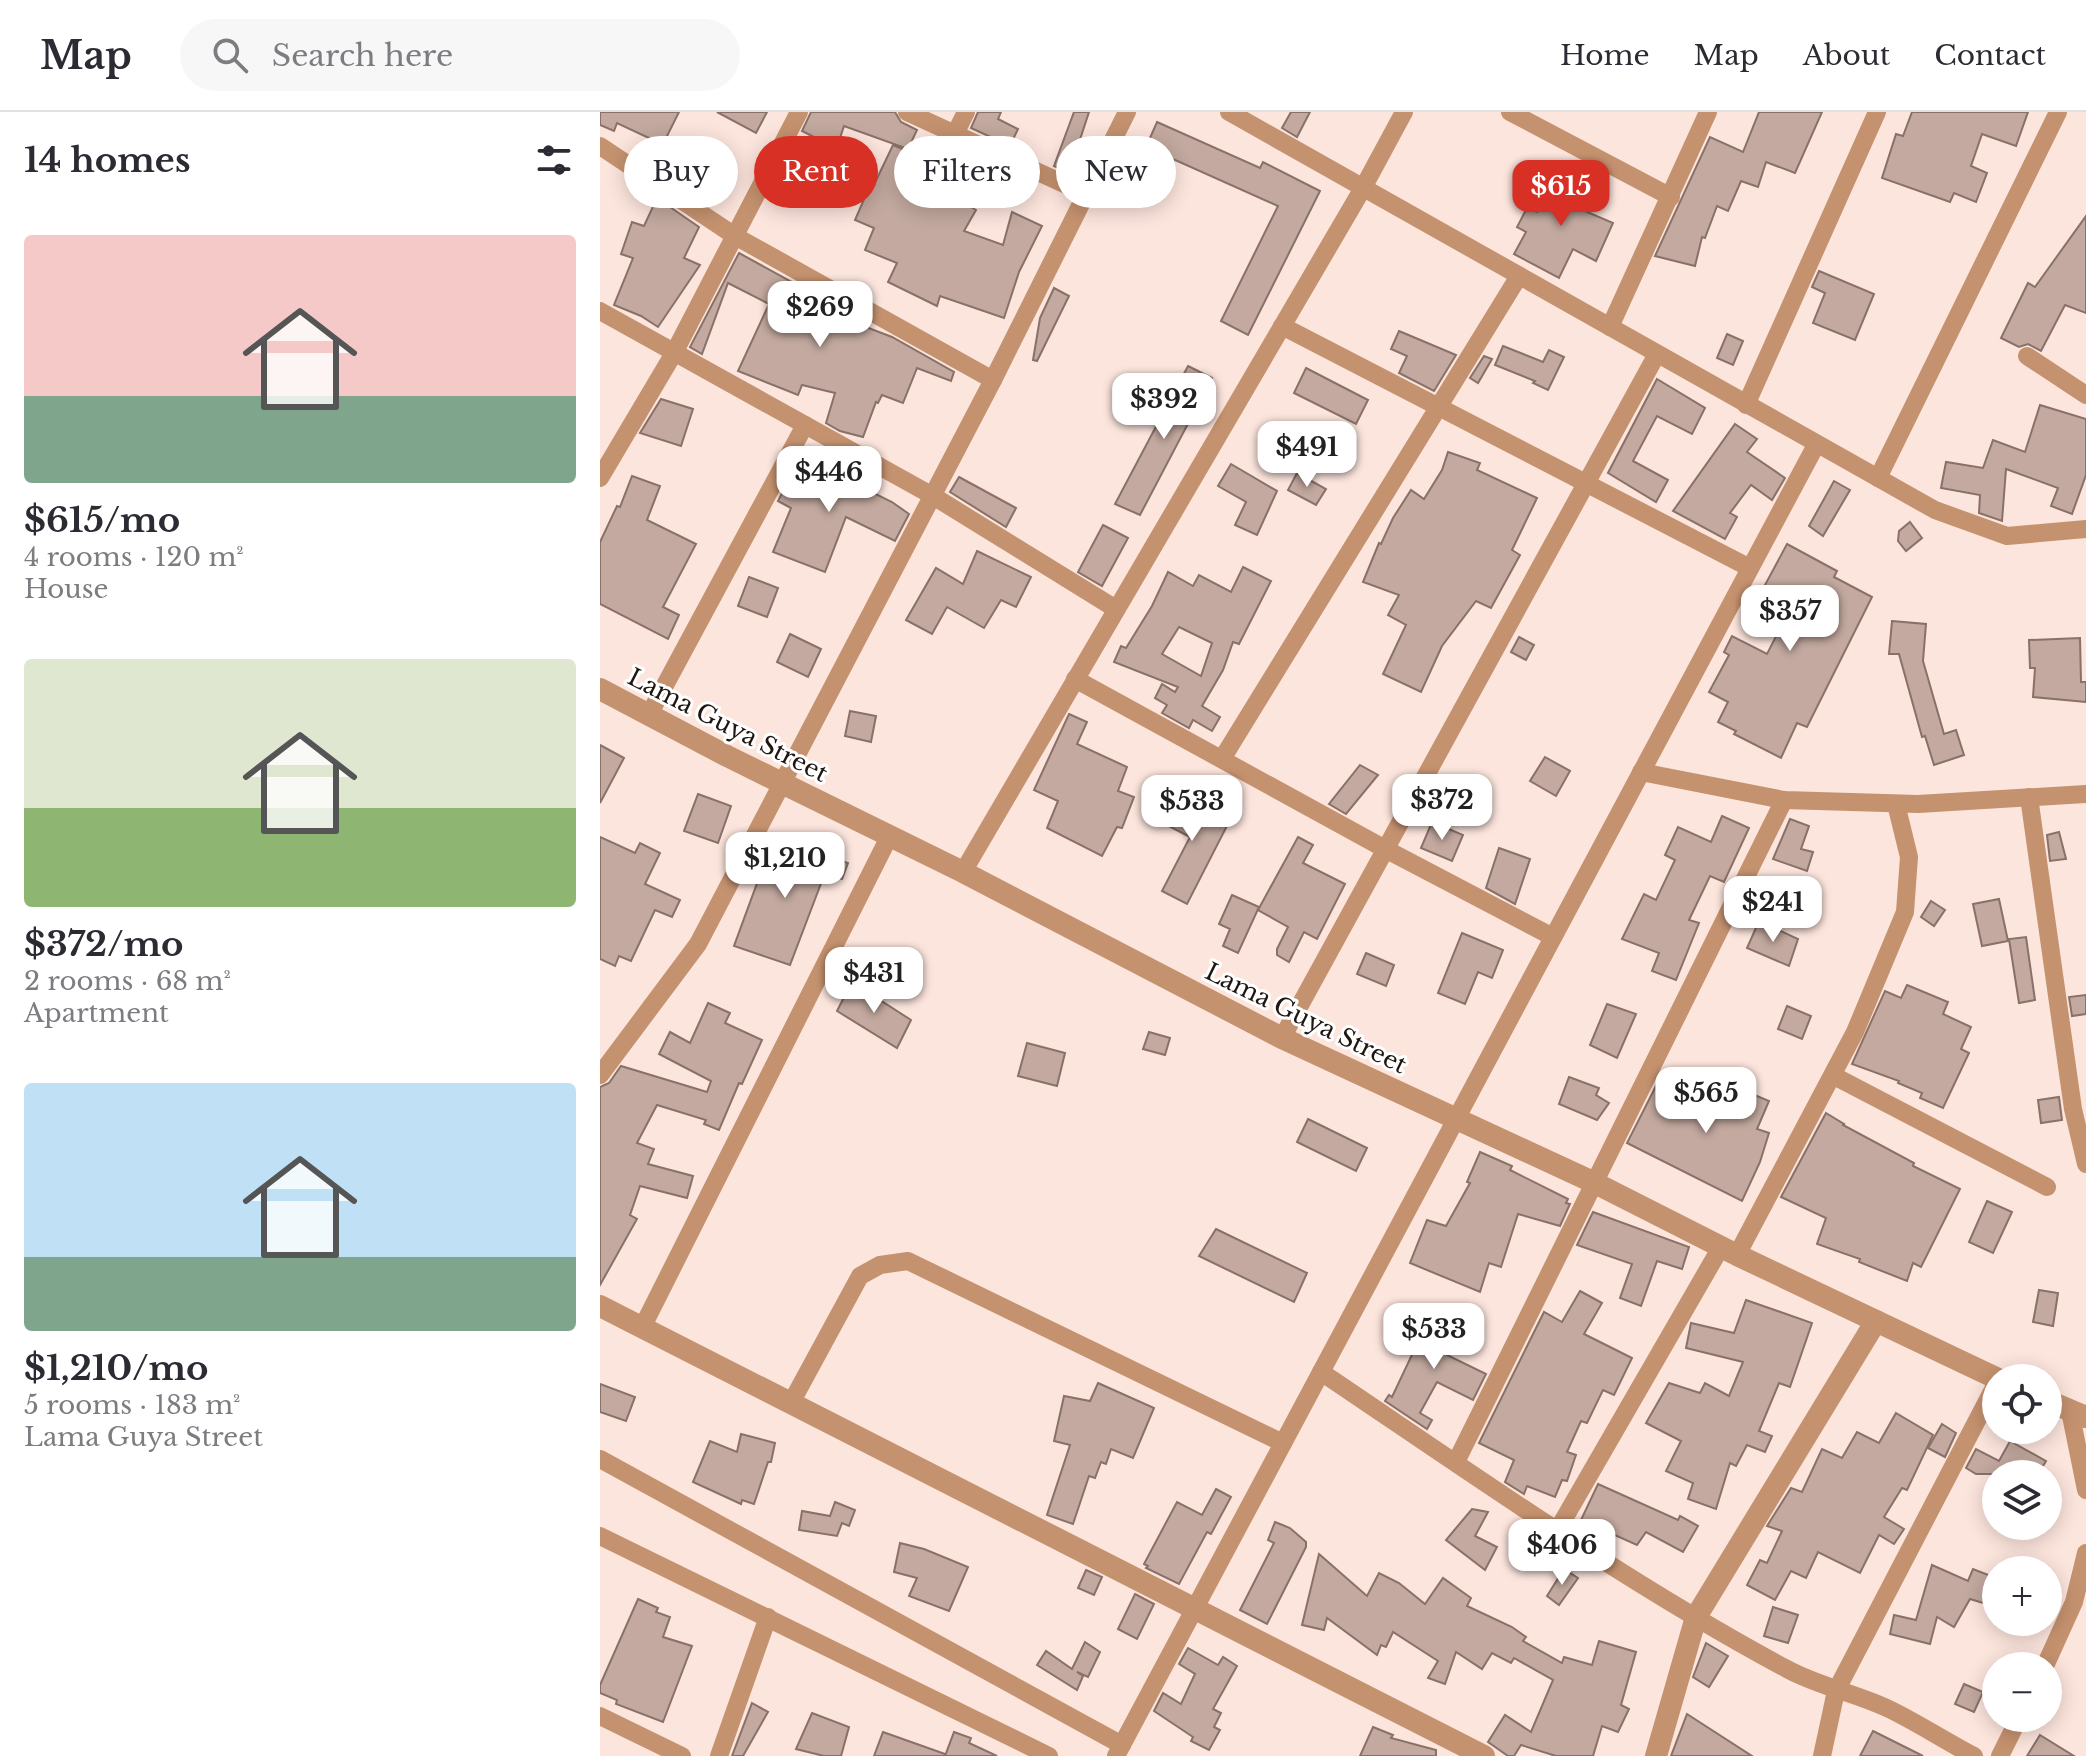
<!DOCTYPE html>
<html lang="en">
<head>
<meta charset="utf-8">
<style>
  :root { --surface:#fff; --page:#f7f7f7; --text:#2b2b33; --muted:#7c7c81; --line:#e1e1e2; --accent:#d93025 }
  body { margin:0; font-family:"Libre Baskerville",serif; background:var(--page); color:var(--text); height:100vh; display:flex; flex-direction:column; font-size:30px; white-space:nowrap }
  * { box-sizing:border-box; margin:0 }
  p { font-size:26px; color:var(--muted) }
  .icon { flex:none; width:44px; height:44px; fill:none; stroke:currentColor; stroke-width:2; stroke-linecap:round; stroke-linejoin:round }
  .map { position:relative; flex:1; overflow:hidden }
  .sheet { display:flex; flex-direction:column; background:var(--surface); width:600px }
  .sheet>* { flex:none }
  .guide { position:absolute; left:24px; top:24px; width:760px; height:72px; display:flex; gap:16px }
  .buttons { position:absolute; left:1382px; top:1252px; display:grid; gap:16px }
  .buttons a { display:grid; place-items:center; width:80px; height:80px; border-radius:50%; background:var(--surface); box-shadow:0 4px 20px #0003; font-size:40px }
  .price { position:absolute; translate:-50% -68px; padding:0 18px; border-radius:16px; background:#fff; color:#222; font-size:26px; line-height:52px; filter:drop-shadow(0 2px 4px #0008) }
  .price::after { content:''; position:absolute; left:50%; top:48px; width:24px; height:18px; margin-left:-12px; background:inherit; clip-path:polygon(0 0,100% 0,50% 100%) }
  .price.current { background:var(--accent); color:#fff }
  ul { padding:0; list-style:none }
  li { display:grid; align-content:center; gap:16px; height:424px; padding:0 24px }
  li span { display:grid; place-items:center; height:248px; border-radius:8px; color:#555 }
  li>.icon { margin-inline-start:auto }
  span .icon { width:144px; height:144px; fill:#fffc; stroke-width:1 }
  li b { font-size:34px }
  h2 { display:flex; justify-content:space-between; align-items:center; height:96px; padding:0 24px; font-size:34px }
  .tag { padding:0 28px; border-radius:36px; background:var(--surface); box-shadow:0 4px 20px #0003; font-size:28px; line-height:72px }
  .tag.current { background:var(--accent); color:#fff }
  header { display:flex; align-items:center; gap:48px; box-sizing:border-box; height:112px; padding:0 40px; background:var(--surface); border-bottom:2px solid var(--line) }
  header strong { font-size:38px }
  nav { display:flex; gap:44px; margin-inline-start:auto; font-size:28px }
  .search { width:560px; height:72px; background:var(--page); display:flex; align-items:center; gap:20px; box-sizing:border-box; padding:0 28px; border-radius:44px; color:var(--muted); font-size:30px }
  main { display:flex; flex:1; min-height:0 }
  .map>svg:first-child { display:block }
  .building { fill:#c3a99f; stroke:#897168; stroke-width:2; fill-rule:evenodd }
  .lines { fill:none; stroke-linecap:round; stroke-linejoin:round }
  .minor { stroke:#c5926f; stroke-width:18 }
  .tertiary { stroke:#c5926f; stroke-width:22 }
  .labels { text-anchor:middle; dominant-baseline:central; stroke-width:6; stroke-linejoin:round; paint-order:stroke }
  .street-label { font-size:24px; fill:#1f1612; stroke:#fff }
</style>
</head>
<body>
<header>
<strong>Map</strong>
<div class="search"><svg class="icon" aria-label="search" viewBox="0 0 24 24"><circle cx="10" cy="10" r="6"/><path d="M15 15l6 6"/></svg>Search here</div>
<nav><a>Home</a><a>Map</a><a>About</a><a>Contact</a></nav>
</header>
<main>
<section class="sheet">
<h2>14 homes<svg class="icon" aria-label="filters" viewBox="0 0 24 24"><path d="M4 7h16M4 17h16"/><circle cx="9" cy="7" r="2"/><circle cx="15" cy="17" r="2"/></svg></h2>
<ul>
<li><span style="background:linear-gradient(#f6c9c9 65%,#7fa58c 0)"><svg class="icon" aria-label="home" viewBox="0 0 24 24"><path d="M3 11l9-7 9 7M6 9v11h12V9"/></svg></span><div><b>$615/mo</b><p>4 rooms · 120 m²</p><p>House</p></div></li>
<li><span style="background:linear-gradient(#dfe7d0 60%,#8fb573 0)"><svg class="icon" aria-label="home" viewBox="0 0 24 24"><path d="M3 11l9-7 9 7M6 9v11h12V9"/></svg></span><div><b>$372/mo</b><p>2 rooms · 68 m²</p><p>Apartment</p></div></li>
<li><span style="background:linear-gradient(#bfe0f5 70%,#7fa58c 0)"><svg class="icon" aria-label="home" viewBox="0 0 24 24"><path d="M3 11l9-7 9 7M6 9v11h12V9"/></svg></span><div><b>$1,210/mo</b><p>5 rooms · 183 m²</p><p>Lama Guya Street</p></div></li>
</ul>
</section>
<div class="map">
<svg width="1486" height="1644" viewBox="0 0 1486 1644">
  <rect width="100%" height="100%" fill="#fce5dd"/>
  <!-- building -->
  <g class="building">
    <path d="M0,0H79L67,24L90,37L122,47L107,91L74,69L80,53L44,36L49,26L17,11L14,19L0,13Z"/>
    <path d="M117,0H167L156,21Z"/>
    <path d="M211,0H295L301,10L317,18L308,37L244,14L235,41L218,35L220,28L202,19Z"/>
    <path d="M378,0H401L398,7L418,17L410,34L371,16Z"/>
    <path d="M474,0H489L469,61L454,54Z"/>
    <path d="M691,0H710L697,25L682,16Z"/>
    <path d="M1159,0H1222L1195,61L1166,50L1158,75L1141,69L1128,99L1117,94L1105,126L1102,125L1095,154L1055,144L1110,25L1143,40Z"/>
    <path d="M1312,0H1428L1416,34L1382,22L1371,54L1387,61L1376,90L1354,81L1350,90L1282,66L1296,22L1303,24Z"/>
    <path d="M557,10L660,56L663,50L720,79L648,223L621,209L678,94L546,35Z"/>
    <path d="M293,33L347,56L338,75L376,98L364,119L403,133L412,100L442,114L419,160L404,206L340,184L337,194L288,170L297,151L265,138L274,116L255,108L268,78L271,79Z"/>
    <path d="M958,56L983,67L971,93L1013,111L996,149L973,137L959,166L914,142L926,120L917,115L927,96L937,100Z"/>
    <path d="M57,86L99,115L84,146L100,153L58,215L41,204L14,193L33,146L21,142L32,110L44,114Z"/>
    <path d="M1486,104V201L1465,193L1441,239L1428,232L1419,235L1401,226L1428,171L1435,175Z"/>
    <path d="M139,141L248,201L245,207L292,225L354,260L351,269L317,256L303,291L282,283L278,291L276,290L263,325L240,319L226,311L235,281L202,273L198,283L138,259L169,192L128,171L102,242L90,235Z"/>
    <path d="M1219,159L1274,182L1255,228L1213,211L1225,181L1212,175Z"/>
    <path d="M454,176L469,184L437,249L433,248L440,206Z"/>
    <path d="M799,219L856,243L834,279L799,261L807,244L791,237Z"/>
    <path d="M1127,222L1143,229L1133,253L1117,246Z"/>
    <path d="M903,234L943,250L949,238L964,245L948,278L933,271L935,269L895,253Z"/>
    <path d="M884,244L892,247L878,271L870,266Z"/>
    <path d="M588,254L612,266L540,403L515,392Z"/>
    <path d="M706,256L768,288L756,312L694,281Z"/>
    <path d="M1057,267L1105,296L1092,322L1057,304L1033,349L1068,368L1056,390L1008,361Z"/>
    <path d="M61,287L93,297L81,334L40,321Z"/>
    <path d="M1440,293L1486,307V363L1472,402L1451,394L1458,376L1406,357L1402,409L1379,401L1380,383L1341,376L1346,350L1383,356L1393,328L1425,340Z"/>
    <path d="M1135,312L1157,327L1147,340L1185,366L1172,388L1151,373L1130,401L1137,405L1125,427L1073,399Z"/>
    <path d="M848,340L880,351L877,358L937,386L912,438L920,443L891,496L876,489L842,534L821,580L783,562L806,513L788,503L799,483L763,470L779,431L781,432L793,406L811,378L824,387L842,358Z"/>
    <path d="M201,345L292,390L309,402L295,429L246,405L225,460L173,440L191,396L178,389Z"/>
    <path d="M631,352L677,379L657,423L635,413L646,390L618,374Z"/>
    <path d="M697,361L726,377L716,393L688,378Z"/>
    <path d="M32,364L60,374L47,408L96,432L63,495L79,503L68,527L0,492V430L17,394L20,395Z"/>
    <path d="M359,365L416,396L406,415L350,380Z"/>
    <path d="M1234,369L1250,378L1223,424L1209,414Z"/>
    <path d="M1310,410L1322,426L1306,439L1298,429L1299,419Z"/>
    <path d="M503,413L528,426L502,474L478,460Z"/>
    <path d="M1187,432L1237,459L1234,465L1272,485L1207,615L1197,611L1181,646L1134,622L1136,619L1118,610L1128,590L1109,580L1129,543L1124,540L1132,524L1167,542L1188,501L1158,486Z"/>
    <path d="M377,439L431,465L416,495L401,488L384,516L347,495L332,522L306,508L336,456L363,472Z"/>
    <path d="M643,455L671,469L639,532L633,530L623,558L602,594L620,605L612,619L593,608L589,616L562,601L567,593L555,586L562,572L575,580L578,575L514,550L521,534L526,536L552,494L568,460L593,474L599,463L631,480ZM579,515L612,531L601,564L562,542Z"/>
    <path d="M149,465L178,476L167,505L138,494Z"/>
    <path d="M1292,509L1326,512L1323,549L1344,622L1356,618L1364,643L1334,653L1325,624L1322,625L1299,542H1289Z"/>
    <path d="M190,522L221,537L208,565L177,550Z"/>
    <path d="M919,525L934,533L926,548L911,540Z"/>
    <path d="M1480,526L1481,570H1486V590L1433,585L1435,556H1430L1429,528Z"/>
    <path d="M250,599L276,604L271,630L245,624Z"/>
    <path d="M469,602L487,610L477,632L527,655L518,679L534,685L522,716L517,715L502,744L447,716L458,689L434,678Z"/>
    <path d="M0,633L24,646L0,691Z"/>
    <path d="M945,645L970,659L956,684L930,669Z"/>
    <path d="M760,653L778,663L746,702L729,692Z"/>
    <path d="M576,679L630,708L587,792L562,779L590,725L561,710Z"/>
    <path d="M98,682L131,694L118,731L84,719Z"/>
    <path d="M1122,704L1149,716L1124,770L1110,764L1089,808L1099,811L1076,868L1052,859L1059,841L1022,827L1044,782L1056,788L1075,748L1065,743L1078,715L1111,730Z"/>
    <path d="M1190,707L1209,714L1201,737L1213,740L1207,759L1173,747Z"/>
    <path d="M832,710L863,723L852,749L821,736Z"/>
    <path d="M1459,720L1466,747L1450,749L1447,723Z"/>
    <path d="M0,725L35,741L40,731L60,741L45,772L80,788L72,805L55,798L31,849L19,844L15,854L0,847Z"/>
    <path d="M174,725L248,751L242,767L225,761L190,853L134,834Z"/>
    <path d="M698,725L713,733L703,751L745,772L717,827L704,820L689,850L677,843V837L688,815L658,798Z"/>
    <path d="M899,736L930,747L915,792L886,776Z"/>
    <path d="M632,783L659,795L638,841L623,834L630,817L619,812Z"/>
    <path d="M1399,787L1408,829L1382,834L1373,792Z"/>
    <path d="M1331,789L1345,798L1334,814L1321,805Z"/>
    <path d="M1159,809L1198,827L1189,854L1147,836Z"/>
    <path d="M862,821L903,838L892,866L878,860L865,892L838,881Z"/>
    <path d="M1426,825L1435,888L1419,891L1409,827Z"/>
    <path d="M766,841L794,853L786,874L757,862Z"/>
    <path d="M252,870L311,908L297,936L237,899Z"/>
    <path d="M1307,873L1348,890L1343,902L1371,915L1361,937L1369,941L1343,996L1320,986L1322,981L1298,971L1299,969L1252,952L1285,879L1301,886Z"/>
    <path d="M1486,883V902L1472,904L1469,885Z"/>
    <path d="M108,891L130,901L125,911L162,928L142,972L139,971L119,1018L104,1012L106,1008L57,993L37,1031L54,1037L48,1052L93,1064L87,1086L40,1074L30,1103L37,1107L0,1173V975L9,971L21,954L107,980L111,969L59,942L70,920L90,931Z"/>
    <path d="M1007,892L1036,902L1017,946L990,933Z"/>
    <path d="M1187,894L1211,904L1202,927L1178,917Z"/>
    <path d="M549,920L570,926L565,943L543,937Z"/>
    <path d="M427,931L465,941L457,974L418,964Z"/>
    <path d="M969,965L999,976L996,983L1009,991L997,1008L959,992Z"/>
    <path d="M1114,966L1169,989L1157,1017L1169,1021L1160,1050L1142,1089L1027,1031L1057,972L1105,988Z"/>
    <path d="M1459,985L1462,1008L1441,1011L1438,988Z"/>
    <path d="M1226,1001L1244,1012L1243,1013L1314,1051L1313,1054L1360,1077L1321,1155L1313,1151L1307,1169L1259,1150L1260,1147L1217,1132L1226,1106L1181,1085Z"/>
    <path d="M708,1007L767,1036L756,1059L697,1030Z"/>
    <path d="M880,1040L912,1054L910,1058L968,1087L966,1091L970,1092L960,1114L918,1102L901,1155L889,1151L880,1180L810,1151L827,1108L846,1114L870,1071L867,1070Z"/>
    <path d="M1387,1089L1412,1100L1393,1141L1369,1130Z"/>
    <path d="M993,1100L1089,1135L1082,1157L1057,1149L1041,1194L1020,1186L1032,1152L977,1133Z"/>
    <path d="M616,1117L707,1161L694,1190L599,1144Z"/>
    <path d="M1439,1178L1458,1181L1453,1214L1433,1210Z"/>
    <path d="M980,1179L1002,1191L984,1222L1032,1246L1014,1283L1003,1278L987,1311L981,1309L967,1340L976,1343L967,1369L962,1368L955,1385L927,1374L924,1382L905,1370L914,1348L879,1331L944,1200L962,1210Z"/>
    <path d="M1146,1188L1212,1211L1190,1275L1179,1271L1159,1319L1172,1324L1165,1340L1147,1333L1136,1354L1130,1351L1116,1397L1088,1387L1093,1371L1066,1359L1081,1329L1046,1311L1069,1271L1100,1281L1105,1271L1129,1284L1143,1250L1086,1236L1091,1211L1134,1221Z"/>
    <path d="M837,1200L863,1216L847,1243L886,1262L873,1288L837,1270L820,1301L832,1308L827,1317L785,1289L789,1283L792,1285L818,1230Z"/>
    <path d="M498,1271L554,1296L533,1346L511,1337L506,1352L501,1350L495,1366L489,1364L473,1412L447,1403L470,1333L454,1329L464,1284L490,1289Z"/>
    <path d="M0,1272L35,1285L26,1309L0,1300Z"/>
    <path d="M1296,1301L1333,1323L1307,1378L1302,1376L1284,1405L1304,1417L1294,1432L1279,1423L1260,1461L1218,1440L1206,1466L1191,1459L1175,1488L1147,1473L1160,1448L1167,1451L1182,1419L1167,1414L1191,1376L1202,1380L1222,1337L1242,1346L1257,1320L1279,1331Z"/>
    <path d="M1342,1312L1356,1321L1345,1345L1328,1336Z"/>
    <path d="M141,1322L175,1331L171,1350H168L154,1392L142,1388L141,1392L93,1370L110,1329L137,1340Z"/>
    <path d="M1410,1329L1446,1349L1438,1362H1376L1366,1356L1376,1337L1399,1349Z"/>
    <path d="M998,1372L1078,1408L1080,1404L1098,1414L1083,1440L1046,1420L1037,1433L981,1408Z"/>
    <path d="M616,1377L631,1385L611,1422L607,1420L579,1472L546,1456L548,1454L544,1452L577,1390L602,1403Z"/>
    <path d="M235,1390L255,1398L249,1414L242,1411L237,1424L199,1418L202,1399L230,1404Z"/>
    <path d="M872,1397L888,1400L875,1424L897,1435L885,1458L846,1428Z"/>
    <path d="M675,1410L690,1416L706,1430V1435L667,1512L640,1498L674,1431L668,1428Z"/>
    <path d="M300,1431L324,1437L368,1455L349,1499L309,1484L317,1466L294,1460Z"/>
    <path d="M719,1442L767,1484L779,1461L799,1471L825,1492L843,1466L871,1486L867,1494L912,1515L926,1525L923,1529L962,1551L964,1545L992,1553L999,1529L1036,1540L1021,1593L1029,1597L1018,1620L1002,1614L993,1644H956L921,1633L914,1644H908L888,1630L905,1603L931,1620L953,1568L914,1546L911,1551L892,1541L882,1557L856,1540L845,1572L828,1566L838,1549L793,1520L786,1535L781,1533L777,1543L727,1506L724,1518L702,1513Z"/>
    <path d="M1332,1453L1368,1469L1373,1457L1396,1466V1495L1370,1487L1354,1515L1337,1505L1330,1532L1290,1522L1294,1503L1316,1508Z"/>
    <path d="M964,1457L978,1466L959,1493L947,1484Z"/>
    <path d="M486,1458L502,1465L494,1483L478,1476Z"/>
    <path d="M535,1482L554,1492L537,1527L518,1517Z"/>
    <path d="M38,1487L58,1496L56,1500L70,1505L63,1525L92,1534L63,1610L16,1592L17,1588L0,1581V1573Z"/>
    <path d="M1173,1495L1198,1503L1188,1531L1164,1524Z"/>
    <path d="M485,1530L500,1540L488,1565L477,1560L483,1564L477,1578L437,1553L446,1539L472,1557Z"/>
    <path d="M1106,1531L1128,1544L1109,1575L1093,1565Z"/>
    <path d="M588,1536L618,1553L623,1545L637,1554L613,1597L621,1601L614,1615L620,1618L609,1638L591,1629L593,1625L554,1599L563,1581L581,1592L595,1562L579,1552Z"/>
    <path d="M1364,1572L1383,1580L1374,1600L1355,1592Z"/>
    <path d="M152,1591L168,1600L143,1644H132Z"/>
    <path d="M212,1601L249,1615L241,1644H224L196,1637Z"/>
    <path d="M1087,1602L1152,1644H1071Z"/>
    <path d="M773,1615L793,1623L791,1626L836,1638V1644H760Z"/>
    <path d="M1273,1619L1323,1644H1260Z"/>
    <path d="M283,1620L345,1642V1644H274Z"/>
    <path d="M354,1620L371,1626L369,1631L397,1644H345Z"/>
    <path d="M1440,1623L1474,1644H1427Z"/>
  </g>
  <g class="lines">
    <!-- minor -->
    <g class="minor">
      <path d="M307,0L486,82"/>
      <path d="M629,0L1335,398L1407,424L1486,417"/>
      <path d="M910,0L1071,85"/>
      <path d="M355,22L366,0"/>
      <path d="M0,34L135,124L393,268"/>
      <path d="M0,199L333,384L516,497"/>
      <path d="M682,214L1150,456"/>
      <path d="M1010,215L1108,0"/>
      <path d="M1427,244L1486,283"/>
      <path d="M1146,293L1277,0"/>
      <path d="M0,366L74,241L199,0"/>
      <path d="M1278,366L1458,0"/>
      <path d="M475,567L787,738L953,825"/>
      <path d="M50,601L205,313"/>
      <path d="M622,647L919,164"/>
      <path d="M1041,660L1184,688L1318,692L1486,682"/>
      <path d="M1429,685L1473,997L1486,1052"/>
      <path d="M363,760L763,76L804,0"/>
      <path d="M682,926L1057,242"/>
      <path d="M0,963L98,832L393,268L527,0"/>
      <path d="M1234,964L1447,1075"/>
      <path d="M1137,1143L1255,920L1305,800L1309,745L1296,692"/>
      <path d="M42,1216L290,723"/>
      <path d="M721,1260C874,1363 1025,1470 1187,1557C1220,1575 1256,1581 1289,1597C1318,1611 1345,1629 1374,1644"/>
      <path d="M191,1291L260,1164L280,1153L308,1149L683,1331"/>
      <path d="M1470,1299L1486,1378"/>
      <path d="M0,1347L522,1633"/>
      <path d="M856,1350L1184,688"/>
      <path d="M957,1419L1121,1135"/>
      <path d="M0,1424L449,1644"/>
      <path d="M1445,1554L1474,1490L1486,1441"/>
      <path d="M0,1604L82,1644"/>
      <path d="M119,1644L168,1505"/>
      <path d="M516,1644L1216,333"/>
      <path d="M1222,1644L1236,1579L1396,1272"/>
      <path d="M1400,1644L1419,1606"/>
    </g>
    <!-- tertiary -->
    <g class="tertiary">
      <path d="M0,577L127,644L363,760L682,926L995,1071L1137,1143L1396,1266"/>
      <path d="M0,1194L884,1644"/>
      <path d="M1448,1289L1486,1305"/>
      <path d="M1056,1644L1096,1505L1276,1209"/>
    </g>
  </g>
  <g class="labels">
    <!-- street labels -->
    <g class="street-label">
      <text transform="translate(128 613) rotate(27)">Lama Guya Street</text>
      <text transform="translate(706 906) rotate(26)">Lama Guya Street</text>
    </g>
  </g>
</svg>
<div class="buttons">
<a><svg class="icon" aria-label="locate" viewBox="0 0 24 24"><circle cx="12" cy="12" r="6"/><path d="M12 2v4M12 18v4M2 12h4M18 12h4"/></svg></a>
<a><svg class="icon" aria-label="layers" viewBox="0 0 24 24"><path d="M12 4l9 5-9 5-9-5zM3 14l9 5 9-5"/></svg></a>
<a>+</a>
<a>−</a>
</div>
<b class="price current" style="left:961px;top:116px">$615</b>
<b class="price" style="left:220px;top:237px">$269</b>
<b class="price" style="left:564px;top:329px">$392</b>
<b class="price" style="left:707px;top:377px">$491</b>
<b class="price" style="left:229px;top:402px">$446</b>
<b class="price" style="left:1190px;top:541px">$357</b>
<b class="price" style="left:842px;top:730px">$372</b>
<b class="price" style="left:592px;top:731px">$533</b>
<b class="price" style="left:185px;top:788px">$1,210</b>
<b class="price" style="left:1173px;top:832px">$241</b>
<b class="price" style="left:274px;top:903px">$431</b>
<b class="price" style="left:1106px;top:1023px">$565</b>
<b class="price" style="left:834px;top:1259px">$533</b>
<b class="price" style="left:962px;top:1475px">$406</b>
<div class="guide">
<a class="tag">Buy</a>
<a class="tag current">Rent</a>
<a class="tag">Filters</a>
<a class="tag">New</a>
</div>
</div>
</main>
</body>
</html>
